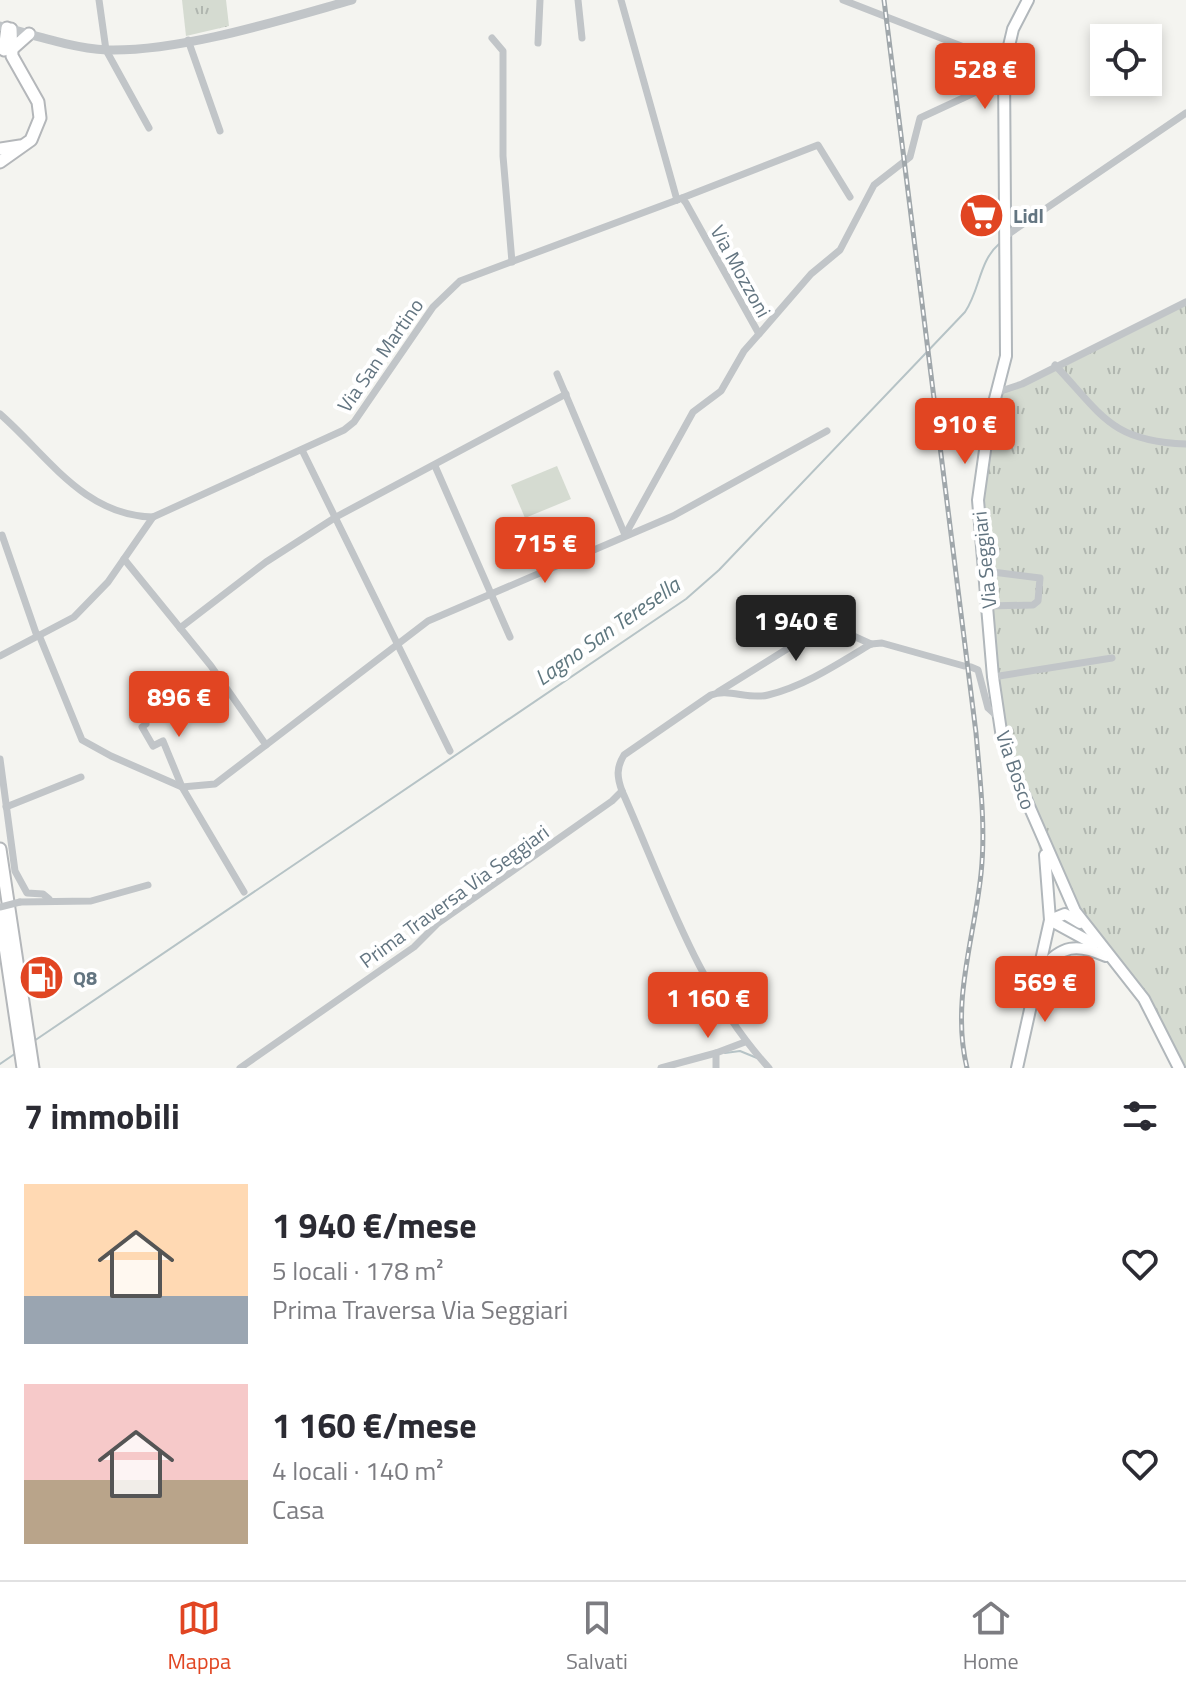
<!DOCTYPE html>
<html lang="it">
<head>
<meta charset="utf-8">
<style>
  :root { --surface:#fff; --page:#f7f7f7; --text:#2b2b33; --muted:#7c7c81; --line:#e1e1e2; --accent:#e14522 }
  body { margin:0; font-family:"Titillium Web",sans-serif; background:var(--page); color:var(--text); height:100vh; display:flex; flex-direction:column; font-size:30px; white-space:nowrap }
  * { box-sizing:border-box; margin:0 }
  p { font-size:26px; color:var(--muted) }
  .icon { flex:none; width:44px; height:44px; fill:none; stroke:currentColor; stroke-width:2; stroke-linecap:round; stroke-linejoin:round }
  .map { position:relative; height:1068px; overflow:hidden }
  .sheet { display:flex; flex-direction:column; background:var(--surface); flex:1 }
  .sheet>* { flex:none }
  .controls { position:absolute; left:1090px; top:24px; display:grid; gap:16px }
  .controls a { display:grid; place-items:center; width:72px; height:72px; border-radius:0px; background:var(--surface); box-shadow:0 4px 12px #0003; font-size:40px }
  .price { position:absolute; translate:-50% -68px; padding:0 18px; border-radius:8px; background:var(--accent); color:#fff; font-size:26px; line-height:52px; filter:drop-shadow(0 2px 4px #0008) }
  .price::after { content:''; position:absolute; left:50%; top:48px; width:24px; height:18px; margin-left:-12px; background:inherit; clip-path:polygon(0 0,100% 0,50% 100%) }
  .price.current { background:#222; color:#fff }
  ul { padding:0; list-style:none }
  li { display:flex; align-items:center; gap:24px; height:200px; padding:0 24px }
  li span { display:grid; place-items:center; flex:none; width:224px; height:160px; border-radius:0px; color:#555 }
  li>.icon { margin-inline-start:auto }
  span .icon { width:96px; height:96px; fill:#fffc; stroke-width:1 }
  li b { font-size:34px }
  h2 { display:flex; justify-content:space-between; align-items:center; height:96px; padding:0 24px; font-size:34px }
  .dock { display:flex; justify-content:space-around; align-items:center; height:112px; border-top:2px solid var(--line); background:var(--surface); font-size:22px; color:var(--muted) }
  .dock a { display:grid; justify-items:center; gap:4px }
  .dock .current { color:var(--accent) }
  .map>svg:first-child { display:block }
  .grass { fill:url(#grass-tufts) }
  .garden { fill:#d5dbd1 }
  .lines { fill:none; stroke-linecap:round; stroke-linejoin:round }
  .stream { stroke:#b6c3c6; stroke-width:2 }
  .secondary-casing { stroke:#b1b7bb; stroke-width:14 }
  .trunk-casing { stroke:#b4b7ba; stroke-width:15 }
  .minor { stroke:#c1c5c8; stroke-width:7 }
  .tertiary { stroke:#c1c5c8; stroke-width:9 }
  .secondary { stroke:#fff; stroke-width:10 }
  .trunk { stroke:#fff; stroke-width:11 }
  .rail-casing { stroke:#a0a7ab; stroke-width:5 }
  .rail { stroke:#fff; stroke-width:2; stroke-dasharray:6; stroke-linecap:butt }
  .minor-bridge { stroke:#c1c5c8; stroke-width:7 }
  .labels { text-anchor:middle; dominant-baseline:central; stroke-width:8; stroke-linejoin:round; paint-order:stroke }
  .poi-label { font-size:20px; font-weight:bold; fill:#637581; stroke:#fff; text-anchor:start }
  .street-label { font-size:20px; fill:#637581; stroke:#fff }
  .water-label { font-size:22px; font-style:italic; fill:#5f777f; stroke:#fff }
</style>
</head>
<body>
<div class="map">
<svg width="1186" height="1068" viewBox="0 0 1186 1068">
  <defs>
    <pattern id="grass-tufts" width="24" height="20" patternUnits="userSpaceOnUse" patternTransform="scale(2)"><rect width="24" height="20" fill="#d5dbd1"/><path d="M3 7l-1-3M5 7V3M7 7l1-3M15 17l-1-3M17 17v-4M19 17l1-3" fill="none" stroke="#b0b6af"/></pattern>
  </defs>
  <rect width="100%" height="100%" fill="#f4f4f0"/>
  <!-- grass -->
  <g class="grass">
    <path d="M182,0H226L229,26L186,36Z"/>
    <path d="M1186,302V1068H1175L1158,1032L1119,970L1041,856L1035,832L1003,754L984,638L985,604L974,498L979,439L983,438L990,398Z"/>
  </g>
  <!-- garden -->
  <path class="garden" d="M557,466L571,499L525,518L511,485Z"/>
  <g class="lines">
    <!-- stream -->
    <g class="stream">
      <path d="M34,1041L686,599L719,570L965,312C980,290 979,261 999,244"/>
      <path d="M725,1053L740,1051L757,1058"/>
      <path d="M0,1064L16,1053"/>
    </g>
    <defs>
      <g id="secondary">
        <path d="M1028,0L1013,29L1004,67L1006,356L989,422L978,500L993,677L1002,738L1008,758L1075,911L1144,999L1179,1068"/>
        <path d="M1050,920L1094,944"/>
        <path d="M1050,920L1065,914L1080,923"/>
        <path d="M1041,970C1061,945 1077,943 1106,956"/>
        <path d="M1017,1068L1050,920L1045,855"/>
      </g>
      <g id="trunk">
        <path d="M4,50L7,28"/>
        <path d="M11,50L29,34"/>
        <path d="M0,149L20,146"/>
        <path d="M0,162L31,140L40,118L38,102L12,56L11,29"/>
        <path d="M0,849L33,1068"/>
        <path d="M0,913L23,1068"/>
      </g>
    </defs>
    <!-- secondary casing -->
    <use href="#secondary" class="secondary-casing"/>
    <!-- trunk casing -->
    <use href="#trunk" class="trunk-casing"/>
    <!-- minor -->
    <g class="minor">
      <path d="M99,0L106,50L149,128"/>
      <path d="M578,0L582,38"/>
      <path d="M621,0L677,200"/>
      <path d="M843,0L987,56L1004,67"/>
      <path d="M492,38L503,51V156L512,262"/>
      <path d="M188,40L220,131"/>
      <path d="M538,43L540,0"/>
      <path d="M682,198L818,145L850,197"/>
      <path d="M677,200L682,198L686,203L759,334L811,274L840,250L874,185L910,157L920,118L1004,79"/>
      <path d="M1007,235L1186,113"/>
      <path d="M1055,365C1103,416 1111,441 1186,444"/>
      <path d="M557,374L625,535"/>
      <path d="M998,392L1022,384L1186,302"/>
      <path d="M0,414C47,455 84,516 153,517L344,430L354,422L433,307L460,281L677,200"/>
      <path d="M302,450L450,751"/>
      <path d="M435,466L510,637"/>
      <path d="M2,535L37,636"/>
      <path d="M625,535L693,412L721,391L744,351L759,334"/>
      <path d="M985,571L1040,578L1038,601L1033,605L989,606"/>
      <path d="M180,628L266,562L336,517L566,394"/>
      <path d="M39,635L82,740L111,756L182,787L215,784L266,745L211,666L124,559"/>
      <path d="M0,656L74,617L108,582L153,517"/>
      <path d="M971,667L978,670L988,708L999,718"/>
      <path d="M993,677L1112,658"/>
      <path d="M718,692L827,624L871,644"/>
      <path d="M140,713L146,724L142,727L153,746L163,741L182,787L244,892"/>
      <path d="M266,745L428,621L673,516L827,431"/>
      <path d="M0,759L15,871L27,893L43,894L49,899"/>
      <path d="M6,807L81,777"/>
      <path d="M20,902L91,901L148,885"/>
      <path d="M240,1068L414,947L437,924L612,801L622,791"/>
      <path d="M661,1068L716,1053"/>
      <path d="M716,1068V1053L745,1042"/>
      <path d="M769,1068C698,991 664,885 622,791C617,777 616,768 624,755L711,695C728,688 749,700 768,695C805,686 839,663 871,644L882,643L964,666"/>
    </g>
    <!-- tertiary -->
    <path class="tertiary" d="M0,26C34,35 72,48 107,50C180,52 281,20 352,0"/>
    <!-- secondary -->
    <use href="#secondary" class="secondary"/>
    <!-- trunk -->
    <use href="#trunk" class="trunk"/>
    <defs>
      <path id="rail" d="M884,0L976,733C980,780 986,827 981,874C974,940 951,1002 967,1068"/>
    </defs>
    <!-- rail casing -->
    <use href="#rail" class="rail-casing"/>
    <!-- rail -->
    <use href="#rail" class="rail"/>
    <!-- minor-bridge -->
    <path class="minor-bridge" d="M0,907L20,902"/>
  </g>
  <!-- icons -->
  <defs>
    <symbol id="supermarket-disc" viewBox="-11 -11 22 22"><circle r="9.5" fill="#e14522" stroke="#fff"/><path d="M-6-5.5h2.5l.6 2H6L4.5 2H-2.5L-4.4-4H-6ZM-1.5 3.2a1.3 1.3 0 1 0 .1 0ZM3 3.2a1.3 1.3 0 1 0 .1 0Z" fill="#fff"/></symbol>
    <symbol id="fuel-disc" viewBox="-11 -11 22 22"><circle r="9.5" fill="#e14522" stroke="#fff"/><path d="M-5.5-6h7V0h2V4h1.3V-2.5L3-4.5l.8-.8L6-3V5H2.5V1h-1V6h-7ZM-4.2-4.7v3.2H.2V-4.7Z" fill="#fff"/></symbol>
  </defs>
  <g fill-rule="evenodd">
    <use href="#supermarket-disc" x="956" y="190" width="51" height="51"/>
    <use href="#fuel-disc" x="16" y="952" width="51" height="51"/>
  </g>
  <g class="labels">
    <!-- poi labels -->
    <g class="poi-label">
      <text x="1013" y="215">Lidl</text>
      <text x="73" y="977">Q8</text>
    </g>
    <!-- street labels -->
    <g class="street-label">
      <text transform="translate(741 271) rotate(61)">Via Mozzoni</text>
      <text transform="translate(380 355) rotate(-55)">Via San Martino</text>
      <text transform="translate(984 560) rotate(-96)">Via Seggiari</text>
      <text transform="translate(1016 770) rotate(71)">Via Bosco</text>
      <text transform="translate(454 896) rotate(-36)">Prima Traversa Via Seggiari</text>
    </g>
    <!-- water labels -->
    <g class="water-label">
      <text transform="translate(607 631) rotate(-35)">Lagno San Teresella</text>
    </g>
  </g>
</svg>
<div class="controls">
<a><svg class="icon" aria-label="locate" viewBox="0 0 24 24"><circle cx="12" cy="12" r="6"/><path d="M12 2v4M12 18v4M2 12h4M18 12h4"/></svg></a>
</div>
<b class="price" style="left:985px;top:111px">528 €</b>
<b class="price" style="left:965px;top:466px">910 €</b>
<b class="price" style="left:545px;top:585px">715 €</b>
<b class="price current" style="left:796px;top:663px">1 940 €</b>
<b class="price" style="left:179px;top:739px">896 €</b>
<b class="price" style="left:1045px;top:1024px">569 €</b>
<b class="price" style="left:708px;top:1040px">1 160 €</b>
</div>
<section class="sheet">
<h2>7 immobili<svg class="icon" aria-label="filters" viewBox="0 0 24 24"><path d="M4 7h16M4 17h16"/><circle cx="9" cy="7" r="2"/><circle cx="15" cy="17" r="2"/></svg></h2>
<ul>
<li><span style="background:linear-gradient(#ffd9b3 70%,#9aa5b1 0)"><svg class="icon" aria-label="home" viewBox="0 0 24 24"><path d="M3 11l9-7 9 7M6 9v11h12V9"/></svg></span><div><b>1 940 €/mese</b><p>5 locali · 178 m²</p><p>Prima Traversa Via Seggiari</p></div><svg class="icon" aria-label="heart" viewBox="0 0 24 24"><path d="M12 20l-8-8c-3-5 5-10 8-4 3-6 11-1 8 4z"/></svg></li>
<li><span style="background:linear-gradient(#f6c9c9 60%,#b9a48a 0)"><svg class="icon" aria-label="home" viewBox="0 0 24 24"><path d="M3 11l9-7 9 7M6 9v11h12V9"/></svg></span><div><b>1 160 €/mese</b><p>4 locali · 140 m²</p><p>Casa</p></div><svg class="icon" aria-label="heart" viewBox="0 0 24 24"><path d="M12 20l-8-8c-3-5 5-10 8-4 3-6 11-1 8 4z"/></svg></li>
</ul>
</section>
<nav class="dock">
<a class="current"><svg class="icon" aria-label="map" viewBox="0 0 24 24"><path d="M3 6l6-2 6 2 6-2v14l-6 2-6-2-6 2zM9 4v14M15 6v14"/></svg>Mappa</a>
<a><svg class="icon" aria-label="saved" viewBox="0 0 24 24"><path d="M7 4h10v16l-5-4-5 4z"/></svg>Salvati</a>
<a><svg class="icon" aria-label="home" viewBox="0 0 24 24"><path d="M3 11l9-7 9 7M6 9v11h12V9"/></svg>Home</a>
</nav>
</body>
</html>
